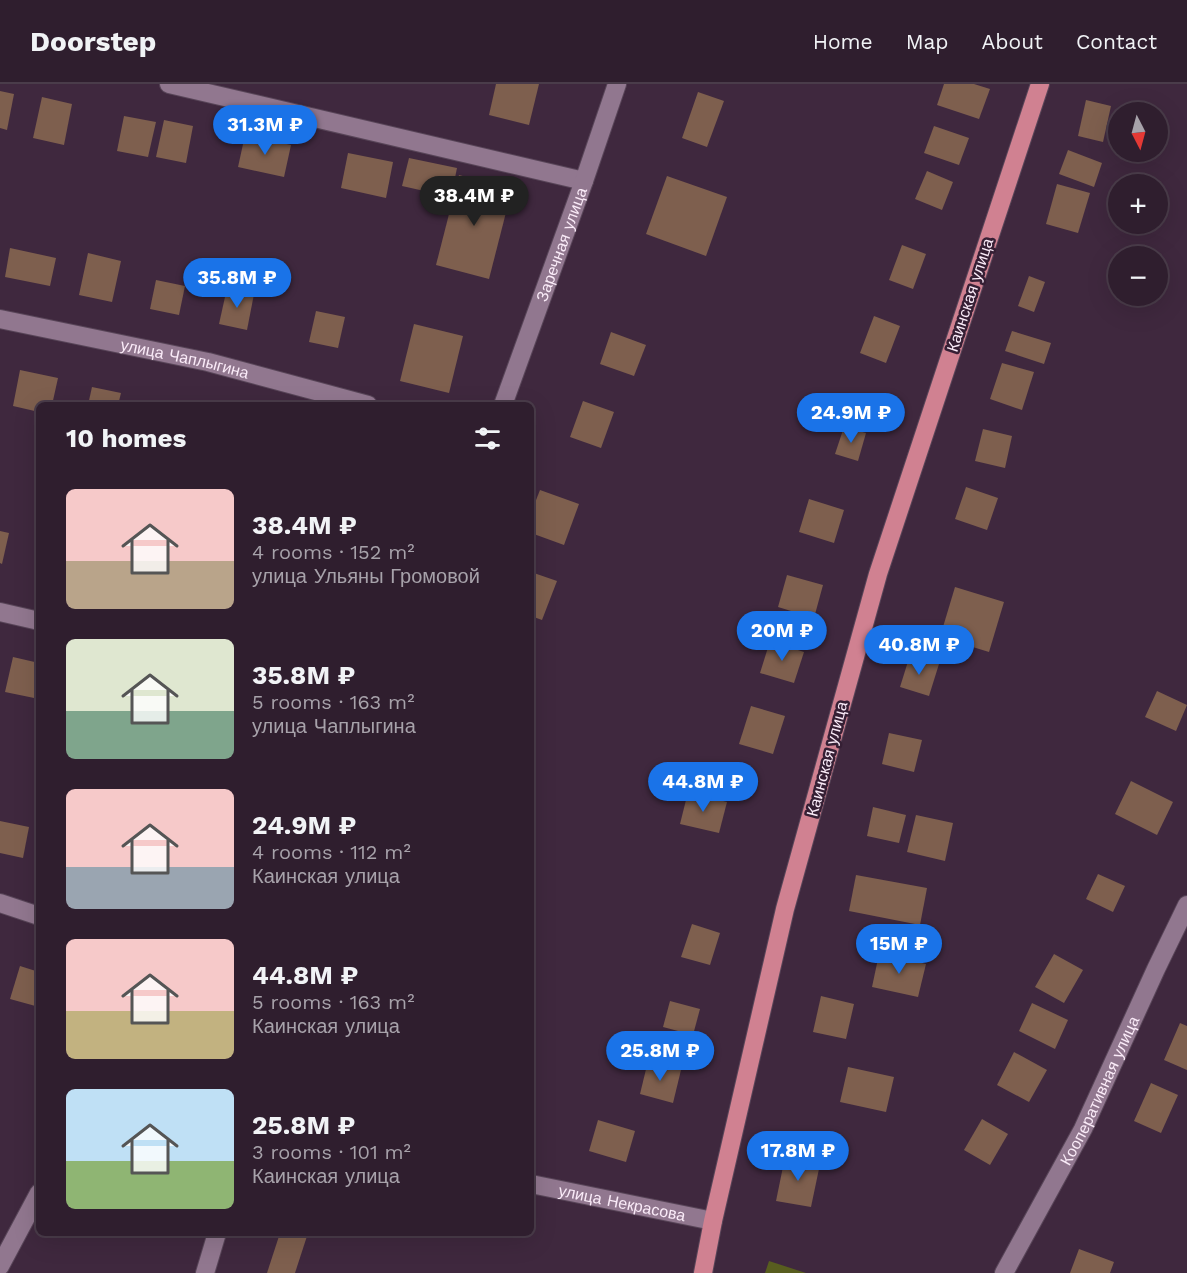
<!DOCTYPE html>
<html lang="en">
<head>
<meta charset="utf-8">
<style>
  :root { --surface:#2f1e2e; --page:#3b2b3a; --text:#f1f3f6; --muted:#a7a2aa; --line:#4a3c4a; --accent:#1a73e8 }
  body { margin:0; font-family:"Work Sans",sans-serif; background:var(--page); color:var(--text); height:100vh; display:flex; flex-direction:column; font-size:22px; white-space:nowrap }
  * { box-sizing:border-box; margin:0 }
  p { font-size:20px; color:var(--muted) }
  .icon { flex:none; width:33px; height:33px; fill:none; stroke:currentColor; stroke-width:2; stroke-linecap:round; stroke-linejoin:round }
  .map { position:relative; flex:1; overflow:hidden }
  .panel { position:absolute; left:36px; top:318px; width:498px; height:834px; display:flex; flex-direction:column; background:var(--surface); border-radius:9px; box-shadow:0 6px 24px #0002,0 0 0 2px var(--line) }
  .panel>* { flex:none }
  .needle { width:39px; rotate:174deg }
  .controls { position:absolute; left:1108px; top:18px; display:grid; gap:12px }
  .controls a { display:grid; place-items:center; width:60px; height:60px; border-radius:50%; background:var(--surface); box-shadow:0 6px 24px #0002,0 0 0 2px var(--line); font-size:30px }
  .price { position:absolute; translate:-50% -51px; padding:0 14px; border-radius:21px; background:var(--accent); color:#fff; font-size:20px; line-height:39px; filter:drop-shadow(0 2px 3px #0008) }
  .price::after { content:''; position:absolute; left:50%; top:36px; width:18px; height:14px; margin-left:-9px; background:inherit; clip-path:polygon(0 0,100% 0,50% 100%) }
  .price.on { background:#222; color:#fff }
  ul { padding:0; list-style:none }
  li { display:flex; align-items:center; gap:18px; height:150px; padding:0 30px }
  li span { display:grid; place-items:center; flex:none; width:168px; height:120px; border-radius:9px; color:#555 }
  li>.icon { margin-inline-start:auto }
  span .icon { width:72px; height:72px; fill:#fffc; stroke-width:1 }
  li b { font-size:26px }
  h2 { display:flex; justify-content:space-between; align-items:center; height:72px; padding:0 30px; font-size:26px }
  header { display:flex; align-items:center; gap:36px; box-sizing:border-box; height:84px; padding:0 30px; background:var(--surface); border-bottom:2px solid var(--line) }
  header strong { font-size:28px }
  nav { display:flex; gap:33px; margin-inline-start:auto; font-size:21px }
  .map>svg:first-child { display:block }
  .forest { fill:#585d1f }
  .building { fill:#7e5f4e }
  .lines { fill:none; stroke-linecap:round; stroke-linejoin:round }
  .minor-casing { stroke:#584558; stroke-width:20 }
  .major-casing { stroke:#584558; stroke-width:20 }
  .minor { stroke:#91778f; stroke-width:18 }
  .major { stroke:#d08191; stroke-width:18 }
  .labels { text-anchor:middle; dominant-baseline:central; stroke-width:5; stroke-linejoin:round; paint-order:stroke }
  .street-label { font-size:16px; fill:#faebf8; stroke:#351f34 }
</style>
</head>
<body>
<header>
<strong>Doorstep</strong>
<nav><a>Home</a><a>Map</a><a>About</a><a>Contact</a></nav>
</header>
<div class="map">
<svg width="1187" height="1189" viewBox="0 0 1187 1189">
  <rect width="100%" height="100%" fill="#3f283e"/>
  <!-- forest -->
  <path class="forest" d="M769,1177L806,1189H765Z"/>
  <!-- building -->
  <g class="building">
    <path d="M496,0H539L529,41L489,31Z"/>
    <path d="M944,0H974L990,5L979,35L937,21Z"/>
    <path d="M0,7L14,10L7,46L0,44Z"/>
    <path d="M698,8L724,17L707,63L682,54Z"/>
    <path d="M42,13L72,20L64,61L33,54Z"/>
    <path d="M1086,16L1111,22L1103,58L1078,52Z"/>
    <path d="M124,32L156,38L148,73L117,67Z"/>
    <path d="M164,36L193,42L186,79L156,73Z"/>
    <path d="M934,42L969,54L959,81L924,69Z"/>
    <path d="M245,51L291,61L284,93L238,83Z"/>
    <path d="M1068,66L1102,79L1094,103L1059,90Z"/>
    <path d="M348,69L393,78L386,114L341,104Z"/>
    <path d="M409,74L457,84L451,113L402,102Z"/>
    <path d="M927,87L953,98L942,126L915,115Z"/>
    <path d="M459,91L512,105L489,195L436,181Z"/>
    <path d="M667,92L727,113L706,172L646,150Z"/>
    <path d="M1057,100L1090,109L1078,149L1046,140Z"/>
    <path d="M902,161L926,170L913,205L889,196Z"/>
    <path d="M10,164L56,174L50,202L5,193Z"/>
    <path d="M88,169L121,177L112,218L79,211Z"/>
    <path d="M1029,192L1045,198L1034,228L1018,222Z"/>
    <path d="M156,196L185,202L179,231L150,225Z"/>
    <path d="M227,204L254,210L247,246L219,240Z"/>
    <path d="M316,227L345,233L338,264L309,258Z"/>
    <path d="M874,232L900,242L886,279L860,269Z"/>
    <path d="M414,240L463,252L449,309L400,297Z"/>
    <path d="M1012,247L1051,259L1044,280L1005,267Z"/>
    <path d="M611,248L646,261L634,292L600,280Z"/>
    <path d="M1002,279L1034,288L1022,326L990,315Z"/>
    <path d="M20,286L58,294L52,321H39V328L13,322Z"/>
    <path d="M92,303L121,309L118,321H88Z"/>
    <path d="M583,317L614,328L601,364L570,353Z"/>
    <path d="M844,343L866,349L858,377L835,370Z"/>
    <path d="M983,345L1012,352L1005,384L975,377Z"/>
    <path d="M966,403L998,414L987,446L955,435Z"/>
    <path d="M540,406L579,420L564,461L531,449V429Z"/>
    <path d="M809,415L844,426L834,459L799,448Z"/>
    <path d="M0,447L9,449L2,480L0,479Z"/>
    <path d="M531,488L557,497L542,536L531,532Z"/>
    <path d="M787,491L823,501L814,534L778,523Z"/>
    <path d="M955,503L1004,518L989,568L940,553Z"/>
    <path d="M770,557L804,568L794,599L760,589Z"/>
    <path d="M910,571L939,580L929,612L900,603Z"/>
    <path d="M13,573L39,579V615L5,608Z"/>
    <path d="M1157,607L1187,621L1176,647L1145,633Z"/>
    <path d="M751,622L785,632L773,670L739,660Z"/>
    <path d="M889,649L922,656L914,688L882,680Z"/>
    <path d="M1131,697L1173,718L1157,751L1115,730Z"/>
    <path d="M688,708L727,718L719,749L680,740Z"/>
    <path d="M873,723L906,731L899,759L867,752Z"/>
    <path d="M916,731L953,739L945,777L907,768Z"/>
    <path d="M0,737L29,743L23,774L0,769Z"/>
    <path d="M1098,790L1125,802L1113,828L1086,815Z"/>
    <path d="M856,791L927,804L920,841L849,827Z"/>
    <path d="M692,840L720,849L710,881L681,873Z"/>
    <path d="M879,870L926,880L918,913L872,903Z"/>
    <path d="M1054,870L1083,886L1064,919L1035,903Z"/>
    <path d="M20,882L39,888V923L10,915Z"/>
    <path d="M821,912L854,920L846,955L813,948Z"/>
    <path d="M670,917L700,925L693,951L663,943Z"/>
    <path d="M1032,919L1068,936L1055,965L1019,947Z"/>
    <path d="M1180,939L1187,942V986L1164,976Z"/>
    <path d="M1014,968L1047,986L1029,1018L997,1001Z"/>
    <path d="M648,977L681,986L673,1019L640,1010Z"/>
    <path d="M848,983L894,993L886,1028L840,1018Z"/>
    <path d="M1151,999L1178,1011L1161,1049L1134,1037Z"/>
    <path d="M982,1035L1008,1050L990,1081L964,1066Z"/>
    <path d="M598,1036L635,1047L626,1078L589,1067Z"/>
    <path d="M785,1073L820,1080L811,1123L776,1117Z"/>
    <path d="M280,1149H308L295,1189H267Z"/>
    <path d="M1079,1165L1114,1178L1110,1189H1070Z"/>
  </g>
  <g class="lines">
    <defs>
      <g id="minor">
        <path d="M169,0L584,97"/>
        <path id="s1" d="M0,235L208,278L368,321"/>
        <path id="s2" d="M503,321L584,97L617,0"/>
        <path d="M0,528L39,537"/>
        <path d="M0,819L39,832"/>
        <path id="s3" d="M531,1100L713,1137"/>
        <path d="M0,1182L39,1109"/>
        <path d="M205,1189L217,1149"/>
        <path id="s4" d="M1004,1189L1083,1045L1156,885L1187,821"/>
      </g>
      <path id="major" d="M703,1189L713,1137L785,825L878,490L1040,0"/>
    </defs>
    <!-- minor casing -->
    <use href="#minor" class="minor-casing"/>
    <!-- major casing -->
    <use href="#major" class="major-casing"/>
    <!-- minor -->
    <use href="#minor" class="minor"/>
    <!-- major -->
    <use href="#major" class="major"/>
  </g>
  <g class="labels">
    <!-- street labels -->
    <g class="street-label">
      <text stroke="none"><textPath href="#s2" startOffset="171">Заречная улица</textPath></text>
      <text transform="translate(970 211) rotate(-72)">Каинская улица</text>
      <text stroke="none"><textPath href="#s1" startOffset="189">улица Чаплыгина</textPath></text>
      <text transform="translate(827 675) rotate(-75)">Каинская улица</text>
      <text stroke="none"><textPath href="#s4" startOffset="206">Кооперативная улица</textPath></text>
      <text stroke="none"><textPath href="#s3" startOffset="93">улица Некрасова</textPath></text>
    </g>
  </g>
</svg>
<div class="controls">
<a><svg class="needle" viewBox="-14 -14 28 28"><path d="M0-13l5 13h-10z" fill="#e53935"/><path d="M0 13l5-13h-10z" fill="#a7a2aa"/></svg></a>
<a>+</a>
<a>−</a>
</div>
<b class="price" style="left:265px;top:72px">31.3M ₽</b>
<b class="price on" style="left:474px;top:143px">38.4M ₽</b>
<b class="price" style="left:237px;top:225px">35.8M ₽</b>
<b class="price" style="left:851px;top:360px">24.9M ₽</b>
<b class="price" style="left:782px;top:578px">20M ₽</b>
<b class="price" style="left:919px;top:592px">40.8M ₽</b>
<b class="price" style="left:703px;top:729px">44.8M ₽</b>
<b class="price" style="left:899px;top:891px">15M ₽</b>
<b class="price" style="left:660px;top:998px">25.8M ₽</b>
<b class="price" style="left:798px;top:1098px">17.8M ₽</b>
<section class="panel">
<h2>10 homes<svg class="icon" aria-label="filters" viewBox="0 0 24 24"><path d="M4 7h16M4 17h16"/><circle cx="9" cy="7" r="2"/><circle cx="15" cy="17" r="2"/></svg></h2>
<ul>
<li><span style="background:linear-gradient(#f6c9c9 60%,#b9a48a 0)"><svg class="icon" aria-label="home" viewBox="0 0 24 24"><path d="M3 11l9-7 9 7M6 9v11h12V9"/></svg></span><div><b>38.4M ₽</b><p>4 rooms · 152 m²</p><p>улица Ульяны Громовой</p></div></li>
<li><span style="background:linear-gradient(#dfe7d0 60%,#7fa58c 0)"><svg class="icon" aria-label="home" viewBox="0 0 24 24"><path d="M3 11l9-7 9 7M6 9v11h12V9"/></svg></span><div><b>35.8M ₽</b><p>5 rooms · 163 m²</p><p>улица Чаплыгина</p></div></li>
<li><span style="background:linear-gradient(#f6c9c9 65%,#9aa5b1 0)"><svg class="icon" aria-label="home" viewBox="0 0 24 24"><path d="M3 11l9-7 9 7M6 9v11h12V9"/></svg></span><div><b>24.9M ₽</b><p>4 rooms · 112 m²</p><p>Каинская улица</p></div></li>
<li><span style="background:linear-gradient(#f6c9c9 60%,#c2b280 0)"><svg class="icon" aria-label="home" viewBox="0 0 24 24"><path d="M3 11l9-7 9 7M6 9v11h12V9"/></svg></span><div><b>44.8M ₽</b><p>5 rooms · 163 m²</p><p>Каинская улица</p></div></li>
<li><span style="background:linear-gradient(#bfe0f5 60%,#8fb573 0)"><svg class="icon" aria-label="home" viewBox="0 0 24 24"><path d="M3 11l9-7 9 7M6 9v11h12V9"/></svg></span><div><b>25.8M ₽</b><p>3 rooms · 101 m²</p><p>Каинская улица</p></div></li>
</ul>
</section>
</div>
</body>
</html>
